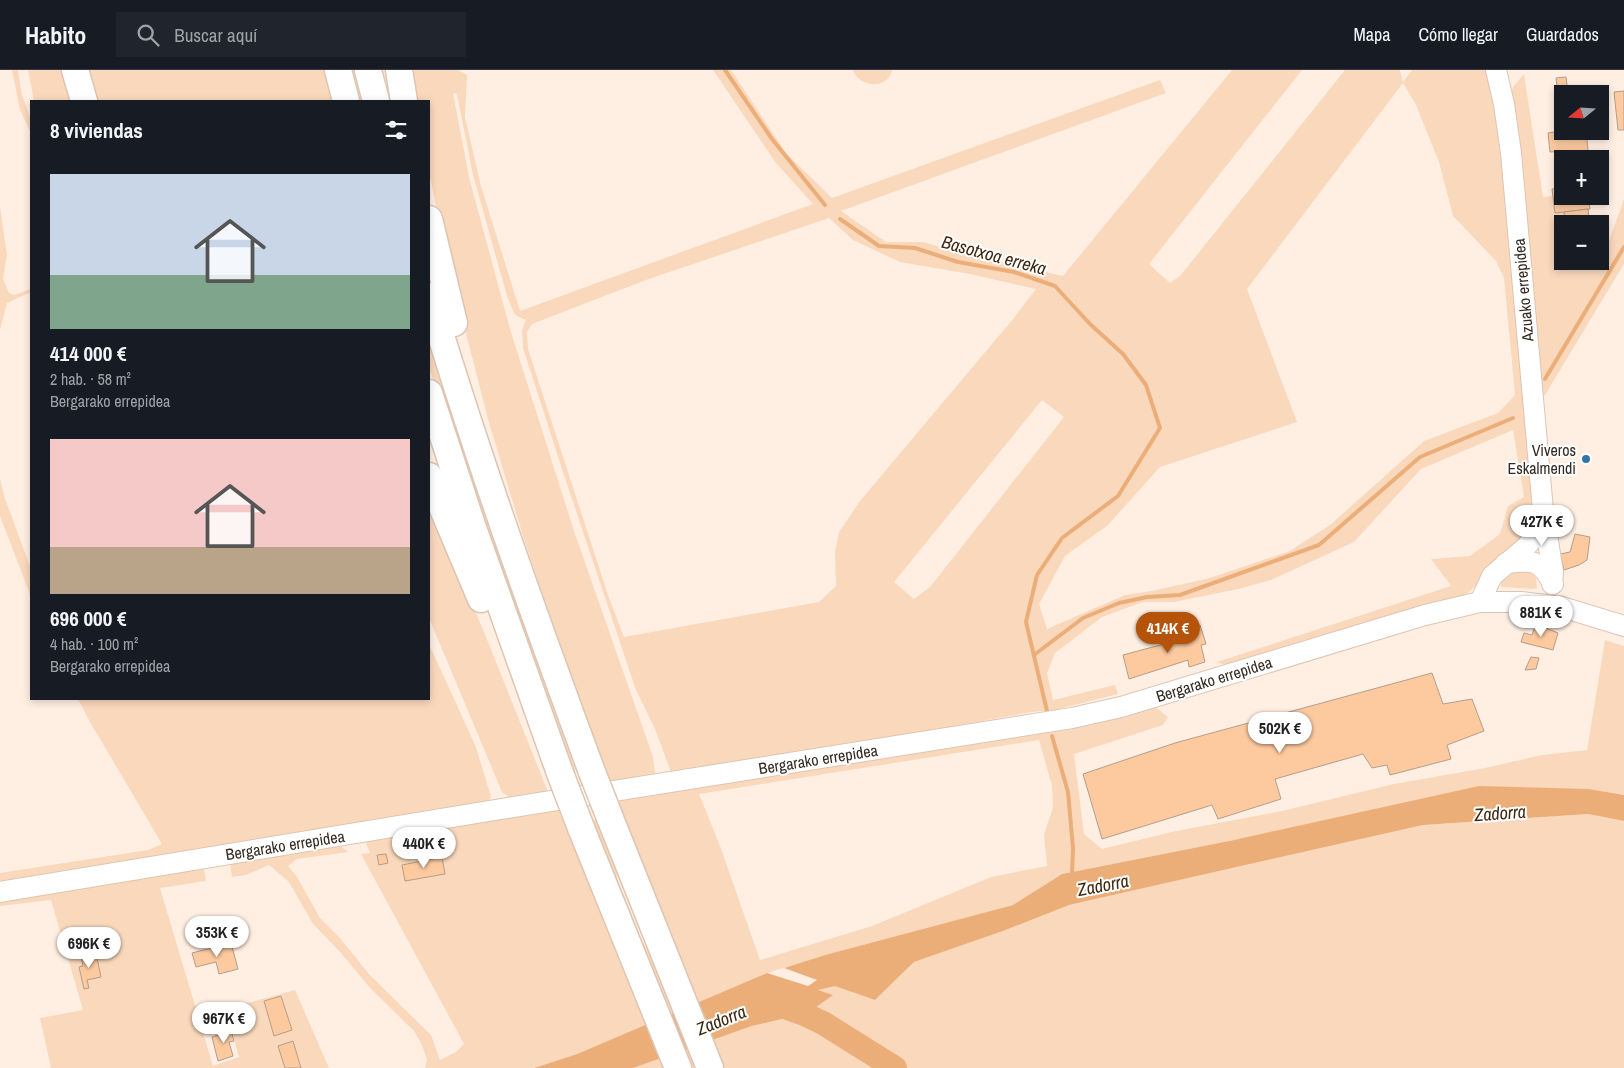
<!DOCTYPE html>
<html lang="es">
<head>
<meta charset="utf-8">
<style>
  :root { --surface:#171b24; --page:#20242c; --text:#f1f3f6; --muted:#9ea1a6; --line:#363941; --accent:#b45309 }
  body { margin:0; font-family:"Archivo Narrow",sans-serif; background:var(--page); color:var(--text); height:100vh; display:flex; flex-direction:column; font-size:19px; white-space:nowrap }
  * { box-sizing:border-box; margin:0 }
  p { font-size:16px; color:var(--muted) }
  .icon { flex:none; width:28px; height:28px; fill:none; stroke:currentColor; stroke-width:2; stroke-linecap:round; stroke-linejoin:round }
  .map { position:relative; flex:1; overflow:hidden }
  .side { position:absolute; left:30px; top:30px; width:400px; height:600px; display:flex; flex-direction:column; background:var(--surface); border-radius:0px; box-shadow:0 2px 8px #0003 }
  .side>* { flex:none }
  .needle { width:32px; rotate:252deg }
  .controls { position:absolute; left:1554px; top:15px; display:grid; gap:10px }
  .controls a { display:grid; place-items:center; width:55px; height:55px; border-radius:0px; background:var(--surface); box-shadow:0 2px 8px #0003; font-size:25px }
  .price { position:absolute; translate:-50% -42px; padding:0 11px; border-radius:18px; background:#fff; color:#222; font-size:16px; line-height:32px; filter:drop-shadow(0 1px 2px #0008) }
  .price::after { content:''; position:absolute; left:50%; top:30px; width:15px; height:11px; margin-left:-8px; background:inherit; clip-path:polygon(0 0,100% 0,50% 100%) }
  .price.on { background:var(--accent); color:#fff }
  ul { padding:0; list-style:none }
  li { display:grid; align-content:center; gap:10px; height:265px; padding:0 20px }
  li span { display:grid; place-items:center; height:155px; border-radius:0px; color:#555 }
  li>.icon { margin-inline-start:auto }
  span .icon { width:90px; height:90px; fill:#fffc; stroke-width:1 }
  li b { font-size:21px }
  h2 { display:flex; justify-content:space-between; align-items:center; height:60px; padding:0 20px; font-size:21px }
  header { display:flex; align-items:center; gap:30px; box-sizing:border-box; height:70px; padding:0 25px; background:var(--surface); border-bottom:1px solid var(--line) }
  header strong { font-size:24px }
  nav { display:flex; gap:28px; margin-inline-start:auto; font-size:18px }
  .search { width:350px; height:45px; background:var(--page); display:flex; align-items:center; gap:12px; box-sizing:border-box; padding:0 18px; border-radius:0px; color:var(--muted); font-size:19px }
  .map>svg:first-child { display:block }
  .green { fill:#fad8bc; fill-rule:evenodd }
  .water { fill:#ecae79 }
  .lines { fill:none; stroke-linecap:round; stroke-linejoin:round }
  .stream { stroke:#ecae79; stroke-width:4 }
  .river { stroke:#ecae79; stroke-width:24 }
  .building { fill:#fdcaa0; stroke:#b59d8a }
  .secondary-casing { stroke:#dec5b2; stroke-width:22 }
  .highway-casing { stroke:#dec5b2; stroke-width:29 }
  .secondary { stroke:#fff; stroke-width:20 }
  .highway { stroke:#fff; stroke-width:26 }
  .highway-bridge-casing { stroke:#dec5b2; stroke-width:29; stroke-linecap:butt }
  .highway-bridge { stroke:#fff; stroke-width:26 }
  .poi-dot { fill:#3174aa; stroke:#fff; stroke-width:2 }
  .labels { text-anchor:middle; dominant-baseline:central; stroke-width:4; stroke-linejoin:round; paint-order:stroke }
  .street-label { font-size:16px; fill:#332a22; stroke:#fff }
  .poi-label { font-size:16px; fill:#332a22; stroke:#fff; text-anchor:end }
  .water-label { font-size:18px; font-style:italic; fill:#40270f; stroke:#fff }
</style>
</head>
<body>
<header>
<strong>Habito</strong>
<div class="search"><svg class="icon" aria-label="search" viewBox="0 0 24 24"><circle cx="10" cy="10" r="6"/><path d="M15 15l6 6"/></svg>Buscar aquí</div>
<nav><a>Mapa</a><a>Cómo llegar</a><a>Guardados</a></nav>
</header>
<div class="map">
<svg width="1624" height="998" viewBox="0 0 1624 998">
  <rect width="100%" height="100%" fill="#ffefe3"/>
  <!-- green -->
  <g class="green">
    <path d="M12,0H18L22,25L31,50V63L20,40Z"/>
    <path d="M28,0H66L74,31H34Z"/>
    <path d="M81,0H324L331,31H90Z"/>
    <path d="M409,0H458L467,5L465,47L481,116L520,241L813,134L776,93L713,0H731L786,83L832,128L1160,10L1166,23L841,141L886,172H923L966,184L1063,206L1232,0H1302L1149,194L1170,213L1180,206L1345,0H1400L1403,12L1412,0H1487L1496,49L1512,184L1532,428L1533,456L1521,477L1492,497L1477,515L1464,526L1227,596L1217,592L1451,516L1431,489L1470,486L1500,464L1508,436L1524,427L1513,360L1421,399L1354,472L1271,510L1238,519L1174,532H1143L1102,547L1055,583L1047,603L1053,630L1115,615L1118,624L1055,640L1032,642L780,687L671,702L655,659L636,620L565,408L523,278L522,260L526,250L515,245L507,226L473,105L457,24L453,23L469,107L510,259L574,461L653,687L655,703L611,713L566,595L523,466L488,349L448,194L429,102V31H414ZM1403,13L1416,35L1439,92L1453,146L1496,191L1504,208L1515,325L1498,343L1424,371L1330,455L1290,481L1210,508L1152,521L1125,525L1047,559L1039,534L1065,486L1108,455L1160,397L1297,352L1247,219ZM829,148L853,170L900,192L970,204L1036,219L1013,249L860,431L839,462L835,482L836,516L819,532L624,567L608,525L528,279L527,262L532,254L646,210ZM1042,330L1064,347L930,517L914,529L894,512Z"/>
    <path d="M853,0H892C888,20 859,18 853,0Z"/>
    <path d="M1524,4L1543,127L1553,126L1555,143L1564,142L1565,152L1560,153L1562,191H1564L1565,198L1601,193L1624,129V194L1542,330L1521,98L1511,23L1513,17Z"/>
    <path d="M0,137L7,185L3,209L9,223L14,225L31,219V222L7,233L0,260Z"/>
    <path d="M429,258L580,699L570,702L480,453L429,297Z"/>
    <path d="M0,408L4,426L31,499V527L0,446Z"/>
    <path d="M429,431L484,562L548,722L510,728L502,722L429,548Z"/>
    <path d="M1528,500L1536,508L1537,518L1533,519L1501,517V508L1507,502Z"/>
    <path d="M1605,570L1624,576V725L1589,719L1234,770L1062,804L1013,835L825,885L767,903L577,984L534,998H425L427,990L422,975L414,961L371,919L341,883L313,854L289,812L269,795L246,805L232,807L230,793L339,775L348,782L297,789L288,796L297,807L320,848L339,867L369,904L431,965L440,990L456,982L464,974L361,784L370,783L365,771L558,739L638,937L659,929L641,876L644,874L662,909L616,731L1037,664L1153,635L1168,647L1163,655L1074,684L1084,764L1102,779L1176,761L1282,741L1394,714L1485,698L1542,685L1587,680ZM1039,670L1052,716L1053,737L1044,764L1047,796L991,807L872,856L760,890L720,776L699,724Z"/>
    <path d="M429,574L476,677L491,727L489,731L0,813V803L148,780L162,774L90,652L78,629H429Z"/>
    <path d="M1588,744L1624,751V998H633L752,956L808,943L832,925L817,920L835,915L875,930L914,892L1003,861L1069,835L1423,755Z"/>
    <path d="M599,748L614,789L618,812L607,793L589,753Z"/>
    <path d="M204,797L206,811L160,818L213,996L239,987L226,939L295,920L329,998H51L40,948L83,940L51,830L0,836V829Z"/>
  </g>
  <!-- water -->
  <path class="water" d="M1479,716L1589,719L1624,725V751L1588,744L1423,755L1069,835L1003,861L914,892L875,930L835,916L818,920L833,925L808,943L752,956L633,998H534L577,984L767,903L808,916L817,910L784,898L825,885L1013,835L1062,804L1234,770Z"/>
  <g class="lines">
    <!-- stream -->
    <g class="stream">
      <path d="M725,0L772,69L825,135"/>
      <path d="M840,149L879,176L915,178L958,192L1014,202L1055,216L1090,254L1123,284L1146,315L1160,358L1118,426L1062,468L1037,505L1026,552L1047,641"/>
      <path d="M1545,309L1624,177"/>
      <path d="M1034,585L1083,548L1119,533L1147,527L1180,525L1319,475L1420,387L1513,348"/>
      <path d="M1052,666L1068,722L1073,778L1072,806"/>
    </g>
    <!-- river -->
    <path class="river" d="M774,933L804,944L823,953L895,998"/>
  </g>
  <!-- building -->
  <g class="building">
    <path d="M1566,7L1568,23L1582,22V24H1562V30V25H1558L1556,8Z"/>
    <path d="M1624,21V60H1618L1614,22Z"/>
    <path d="M1562,61H1586L1589,89H1569L1568,81L1550,82L1548,63Z"/>
    <path d="M1562,118V126H1588L1590,139L1555,143L1552,119Z"/>
    <path d="M1588,139L1590,154H1562V175L1560,153L1565,152L1564,142Z"/>
    <path d="M1564,191H1594V195L1565,198Z"/>
    <path d="M1575,464L1590,467L1587,490L1579,495L1564,500L1560,484L1570,482Z"/>
    <path d="M1536,554L1558,563L1553,580L1521,572L1524,563L1532,565Z"/>
    <path d="M1200,555L1206,574L1201,575L1205,592L1189,597L1188,590L1129,609L1123,585L1179,570L1176,564Z"/>
    <path d="M1531,587L1539,588L1536,599L1525,600Z"/>
    <path d="M1432,603L1443,634L1472,629L1484,661L1447,675L1451,689L1390,705L1387,695L1372,698L1363,684L1275,709L1281,729L1218,749L1212,735L1102,769L1083,704L1175,673Z"/>
    <path d="M386,784L388,793L379,795L377,785Z"/>
    <path d="M442,787L445,804L405,811L402,795Z"/>
    <path d="M231,873L238,899L219,904L216,892L196,897L192,883Z"/>
    <path d="M96,884L101,907L87,910L89,918L84,919L79,897L83,896L81,887Z"/>
    <path d="M281,926L292,960L274,966L264,931Z"/>
    <path d="M230,957L234,971L229,972L233,986L218,991L212,967L222,964L220,960Z"/>
    <path d="M293,971L301,998H285L278,976Z"/>
  </g>
  <g class="lines">
    <defs>
      <g id="secondary">
        <path d="M1496,0L1504,34L1511,83L1543,440L1553,502L1552,514"/>
        <path d="M1506,493C1533,490 1540,489 1553,514"/>
        <path d="M1480,532L1492,506L1525,478L1532,470L1537,462L1543,442"/>
        <path d="M0,822L501,739L1072,648L1121,637L1425,545L1480,532H1521L1562,537L1624,556"/>
      </g>
      <g id="highway">
        <path d="M75,0L84,31"/>
        <path d="M338,0L346,31"/>
        <path d="M368,0L376,31"/>
        <path d="M399,0L404,31"/>
        <path d="M429,149L454,253"/>
        <path d="M429,226C477,387 534,545 592,702"/>
        <path d="M429,323L472,455L560,703"/>
        <path d="M429,406L481,529"/>
        <path d="M610,748L710,998"/>
        <path d="M581,758L678,998"/>
      </g>
    </defs>
    <!-- secondary casing -->
    <use href="#secondary" class="secondary-casing"/>
    <!-- highway casing -->
    <use href="#highway" class="highway-casing"/>
    <!-- secondary -->
    <use href="#secondary" class="secondary"/>
    <!-- highway -->
    <use href="#highway" class="highway"/>
    <defs>
      <g id="highway-bridge">
        <path d="M592,702L610,748"/>
        <path d="M560,703L581,758"/>
      </g>
    </defs>
    <!-- highway-bridge casing -->
    <use href="#highway-bridge" class="highway-bridge-casing"/>
    <!-- highway-bridge -->
    <use href="#highway-bridge" class="highway-bridge"/>
  </g>
  <!-- markers -->
  <circle class="poi-dot" cx="1586" cy="389" r="5"/>
  <g class="labels">
    <!-- street labels -->
    <g class="street-label">
      <text transform="translate(1523 220) rotate(-95)">Azuako errepidea</text>
      <text transform="translate(1214 609) rotate(-17)">Bergarako errepidea</text>
      <text transform="translate(818 689) rotate(-9)">Bergarako errepidea</text>
      <text transform="translate(285 775) rotate(-9)">Bergarako errepidea</text>
    </g>
    <!-- poi labels -->
    <g class="poi-label">
      <text x="1576" y="380">Viveros<tspan x="1576" dy="18">Eskalmendi</tspan></text>
    </g>
    <!-- water labels -->
    <g class="water-label">
      <text transform="translate(994 185) rotate(15)">Basotxoa erreka</text>
      <text transform="translate(1500 743) rotate(-4)">Zadorra</text>
      <text transform="translate(1103 815) rotate(-11)">Zadorra</text>
      <text transform="translate(721 950) rotate(-22)">Zadorra</text>
    </g>
  </g>
</svg>
<div class="controls">
<a><svg class="needle" viewBox="-14 -14 28 28"><path d="M0-13l5 13h-10z" fill="#e53935"/><path d="M0 13l5-13h-10z" fill="#9ea1a6"/></svg></a>
<a>+</a>
<a>−</a>
</div>
<b class="price" style="left:1542px;top:477px">427K €</b>
<b class="price" style="left:1541px;top:568px">881K €</b>
<b class="price on" style="left:1168px;top:584px">414K €</b>
<b class="price" style="left:1280px;top:684px">502K €</b>
<b class="price" style="left:424px;top:799px">440K €</b>
<b class="price" style="left:217px;top:888px">353K €</b>
<b class="price" style="left:89px;top:899px">696K €</b>
<b class="price" style="left:224px;top:974px">967K €</b>
<section class="side">
<h2>8 viviendas<svg class="icon" aria-label="filters" viewBox="0 0 24 24"><path d="M4 7h16M4 17h16"/><circle cx="9" cy="7" r="2"/><circle cx="15" cy="17" r="2"/></svg></h2>
<ul>
<li><span style="background:linear-gradient(#c9d6e8 65%,#7fa58c 0)"><svg class="icon" aria-label="home" viewBox="0 0 24 24"><path d="M3 11l9-7 9 7M6 9v11h12V9"/></svg></span><div><b>414 000 €</b><p>2 hab. · 58 m²</p><p>Bergarako errepidea</p></div></li>
<li><span style="background:linear-gradient(#f6c9c9 70%,#b9a48a 0)"><svg class="icon" aria-label="home" viewBox="0 0 24 24"><path d="M3 11l9-7 9 7M6 9v11h12V9"/></svg></span><div><b>696 000 €</b><p>4 hab. · 100 m²</p><p>Bergarako errepidea</p></div></li>
</ul>
</section>
</div>
</body>
</html>
